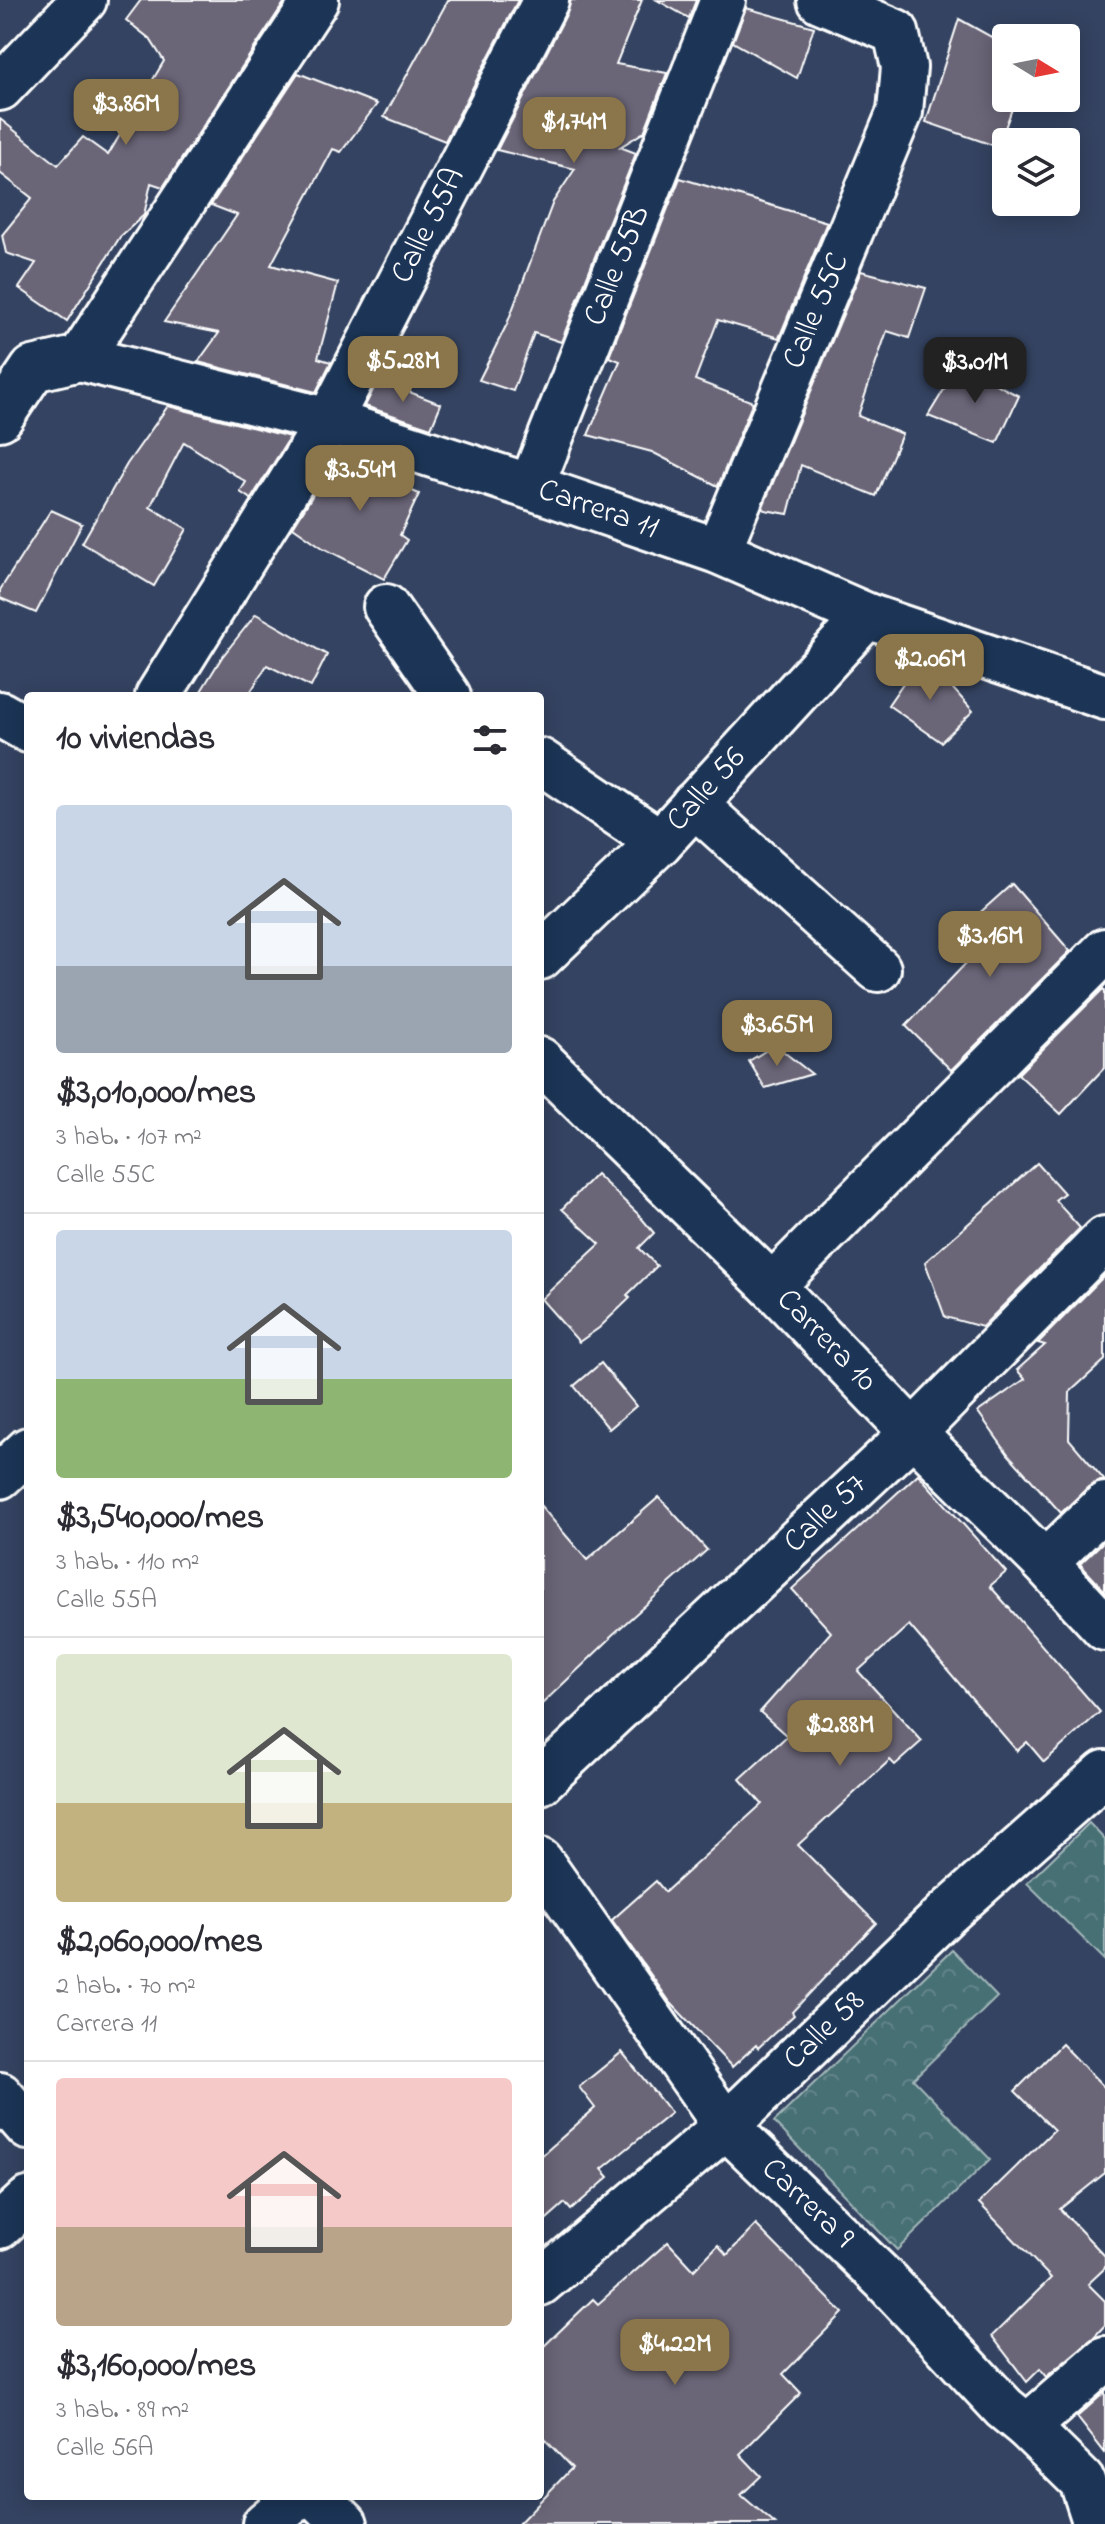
<!DOCTYPE html>
<html lang="es">
<head>
<meta charset="utf-8">
<style>
  :root { --surface:#fff; --page:#f2f2f3; --text:#2b2b33; --muted:#7c7c81; --line:#e1e1e2; --accent:#8a764a }
  body { margin:0; font-family:"Indie Flower",sans-serif; background:var(--page); color:var(--text); height:100vh; display:flex; flex-direction:column; font-size:30px; white-space:nowrap }
  * { box-sizing:border-box; margin:0 }
  p { font-size:26px; color:var(--muted) }
  .icon { flex:none; width:44px; height:44px; fill:none; stroke:currentColor; stroke-width:2; stroke-linecap:round; stroke-linejoin:round }
  .map { position:relative; flex:1; overflow:hidden }
  .drawer { position:absolute; left:24px; top:692px; width:520px; height:1808px; display:flex; flex-direction:column; background:var(--surface); border-radius:8px; box-shadow:0 4px 20px #0003 }
  .drawer>* { flex:none }
  .needle { width:52px; rotate:100deg }
  .fabs { position:absolute; left:992px; top:24px; display:grid; gap:16px }
  .fabs a { display:grid; place-items:center; width:88px; height:88px; border-radius:8px; background:var(--surface); box-shadow:0 4px 20px #0003; font-size:40px }
  .price { position:absolute; translate:-50% -68px; padding:0 18px; border-radius:16px; background:var(--accent); color:#fff; font-size:26px; line-height:52px; filter:drop-shadow(0 2px 4px #0008) }
  .price::after { content:''; position:absolute; left:50%; top:48px; width:24px; height:18px; margin-left:-12px; background:inherit; clip-path:polygon(0 0,100% 0,50% 100%) }
  .price.current { background:#222; color:#fff }
  ul { padding:0; list-style:none }
  li { display:grid; align-content:center; gap:16px; height:424px; padding:0 32px }
  li+li { border-top:2px solid var(--line) }
  li span { display:grid; place-items:center; height:248px; border-radius:8px; color:#555 }
  li>.icon { margin-inline-start:auto }
  span .icon { width:144px; height:144px; fill:#fffc; stroke-width:1 }
  li b { font-size:34px }
  h2 { display:flex; justify-content:space-between; align-items:center; height:96px; padding:0 32px; font-size:34px }
  .map>svg:first-child { display:block }
  .forest { fill:url(#forest-crowns); stroke:#a3b8ba; stroke-width:2 }
  .building { fill:#6a6577; stroke:#fff; stroke-width:2 }
  .lines { fill:none; stroke-linecap:round; stroke-linejoin:round }
  .minor-casing { stroke:#fff; stroke-width:50 }
  .minor { stroke:#1d3557; stroke-width:44 }
  .labels { text-anchor:middle; dominant-baseline:central; stroke-width:7; stroke-linejoin:round; paint-order:stroke }
  .street-label { font-size:32px; fill:#fff; stroke:#1d3557 }
</style>
</head>
<body>
<div class="map">
<svg width="1105" height="2524" viewBox="0 0 1105 2524">
  <defs>
    <pattern id="forest-crowns" width="20" height="18" patternUnits="userSpaceOnUse" patternTransform="scale(2)"><rect width="20" height="18" fill="#477075"/><path d="M2 6a3 3 0 1 1 6 0M12 15a3 3 0 1 1 6 0" fill="none" stroke="#63858a"/></pattern>
  </defs>
  <rect width="100%" height="100%" fill="#344361"/>
  <filter id="ink" filterUnits="userSpaceOnUse"><feTurbulence type="fractalNoise" baseFrequency=".0125" numOctaves="2"/><feDisplacementMap in="SourceGraphic" scale="16" xChannelSelector="R" yChannelSelector="G"/><feConvolveMatrix kernelMatrix="1 2 1 2 8 2 1 2 1" color-interpolation-filters="sRGB"/></filter>
  <g filter="url(#ink)">
    <!-- forest -->
    <g class="forest">
      <path d="M1089,1823L1105,1840V1960L1027,1883Z"/>
      <path d="M952,1950L997,1997L913,2079L990,2159L897,2250L774,2122Z"/>
    </g>
    <!-- building -->
    <g class="building">
      <path d="M141,0H286L163,187L151,183L144,215L120,237L67,321L19,288L36,263L6,253L2,235L32,198L0,173V119L58,165L83,137L108,155L164,61L150,39L126,20Z"/>
      <path d="M448,0H518L445,141L384,117Z"/>
      <path d="M571,0H642L616,64L667,73L644,132L620,147L636,153L561,342L534,333L513,391L479,380L507,324L553,202L575,169L497,150L568,11Z"/>
      <path d="M657,0H696L689,18Z"/>
      <path d="M746,8L814,27L797,78L733,42Z"/>
      <path d="M959,19L1006,45V98H1016L998,147L926,122Z"/>
      <path d="M298,73L377,104L341,152L333,149L271,265L338,283L318,358L331,362L316,392L198,362L219,333L164,322L237,215L211,205Z"/>
      <path d="M680,178L827,222L779,338L718,320L695,380L753,402L718,486L652,452L588,435L620,361L609,357Z"/>
      <path d="M861,271L926,288L909,338L887,331L858,416L902,434L876,496L801,465L788,514L765,510L762,509Z"/>
      <path d="M959,365L1019,396L997,443L928,416Z"/>
      <path d="M378,380L441,404L431,428L365,406Z"/>
      <path d="M168,406L290,437L251,499L240,492L246,482L184,442L150,507L187,529L154,586L82,543L127,464Z"/>
      <path d="M340,451L412,474L406,488L419,494L400,535L407,540L384,579L323,548L293,527Z"/>
      <path d="M51,510L82,524L36,613L0,598V590Z"/>
      <path d="M256,614L327,655L311,687L267,665L248,696H198L222,657Z"/>
      <path d="M919,660L931,664L973,711L941,742L888,705Z"/>
      <path d="M1012,884L1070,951L951,1070L906,1026L991,937L975,917Z"/>
      <path d="M1103,989L1105,991V1067L1061,1114L1018,1074Z"/>
      <path d="M775,1045L812,1074L765,1088L749,1061Z"/>
      <path d="M1037,1163L1064,1193L1055,1200L1080,1228L982,1327L945,1317L925,1262Z"/>
      <path d="M596,1174L638,1214L654,1233L639,1248L657,1266L627,1295L630,1298L599,1328L579,1342L541,1299L600,1244L562,1209Z"/>
      <path d="M1105,1275V1360L1070,1392L1069,1439L1105,1481H1098L1088,1487L1061,1513L1008,1454L978,1412L1025,1379L1017,1370L1045,1345L1038,1343Z"/>
      <path d="M601,1363L636,1406L609,1429L574,1386Z"/>
      <path d="M918,1474L1006,1572L990,1586L1100,1712L1044,1762L1027,1742L1017,1751L909,1625L858,1671L922,1741L895,1765L890,1760L798,1845L876,1923L792,2012L794,2015L758,2048L756,2045L732,2067L670,2002L612,1920L656,1881L665,1892L762,1804L740,1779L787,1736L760,1712L831,1632L792,1589Z"/>
      <path d="M659,1497L707,1550L610,1637L611,1638L540,1706V1505L587,1560Z"/>
      <path d="M1105,1540V1591L1080,1564Z"/>
      <path d="M1062,2044L1105,2088V2173L1060,2209L1105,2256V2268L1088,2284L1105,2301V2325L1093,2338L1046,2377L1040,2369L1027,2382L992,2336L1051,2278L979,2203L1054,2130L1015,2091Z"/>
      <path d="M622,2052L671,2113L602,2169L609,2177L571,2210L565,2203L540,2225V2157L595,2108L579,2087Z"/>
      <path d="M756,2225L843,2313L783,2374L801,2393L740,2454L761,2476L741,2495L775,2524H518L572,2468L540,2434V2350L593,2299L598,2304L668,2242L694,2270L718,2245L727,2255Z"/>
      <path d="M1105,2392V2453L1077,2417Z"/>
    </g>
    <g class="lines">
      <defs>
        <g id="minor">
          <path d="M0,88L84,0"/>
          <path d="M80,358L329,421L531,487L718,551L867,616L1105,697"/>
          <path d="M0,418L33,369L80,358L316,0"/>
          <path d="M531,487L723,0"/>
          <path d="M718,551L900,112L904,67L896,32L820,0"/>
          <path d="M386,607L448,696"/>
          <path d="M158,696L329,421L546,0"/>
          <path d="M0,714L28,730"/>
          <path d="M540,761L660,842"/>
          <path d="M694,804L878,969"/>
          <path d="M540,957L660,842L867,616"/>
          <path d="M540,1060L772,1286L913,1433L1045,1563L1105,1628"/>
          <path d="M772,1286L1105,951"/>
          <path d="M0,1476L28,1450"/>
          <path d="M1045,1563L1105,1505"/>
          <path d="M540,1782L913,1433L1105,1239"/>
          <path d="M540,1861L726,2126L885,2280L1004,2408L1027,2427L1082,2481L1096,2524"/>
          <path d="M0,2095L28,2127"/>
          <path d="M0,2226L28,2200"/>
          <path d="M540,2283L726,2126L946,1914L1105,1773"/>
          <path d="M1027,2427L1105,2359"/>
          <path d="M317,2496L345,2524"/>
          <path d="M265,2524L299,2496"/>
        </g>
      </defs>
      <!-- minor casing -->
      <use href="#minor" class="minor-casing"/>
      <!-- minor -->
      <use href="#minor" class="minor"/>
    </g>
  </g>
  <g class="labels">
    <!-- street labels -->
    <g class="street-label">
      <text transform="translate(429 226) rotate(-63)">Calle 55A</text>
      <text transform="translate(618 266) rotate(-68)">Calle 55B</text>
      <text transform="translate(817 311) rotate(-67)">Calle 55C</text>
      <text transform="translate(598 510) rotate(19)">Carrera 11</text>
      <text transform="translate(707 790) rotate(-48)">Calle 56</text>
      <text transform="translate(826 1341) rotate(46)">Carrera 10</text>
      <text transform="translate(826 1514) rotate(-43)">Calle 57</text>
      <text transform="translate(825 2031) rotate(-44)">Calle 58</text>
      <text transform="translate(807 2204) rotate(44)">Carrera 9</text>
    </g>
  </g>
</svg>
<div class="fabs">
<a><svg class="needle" viewBox="-14 -14 28 28"><path d="M0-13l5 13h-10z" fill="#e53935"/><path d="M0 13l5-13h-10z" fill="#7c7c81"/></svg></a>
<a><svg class="icon" aria-label="layers" viewBox="0 0 24 24"><path d="M12 4l9 5-9 5-9-5zM3 14l9 5 9-5"/></svg></a>
</div>
<b class="price" style="left:126px;top:147px">$3.86M</b>
<b class="price" style="left:574px;top:165px">$1.74M</b>
<b class="price" style="left:403px;top:404px">$5.28M</b>
<b class="price current" style="left:975px;top:405px">$3.01M</b>
<b class="price" style="left:360px;top:513px">$3.54M</b>
<b class="price" style="left:930px;top:702px">$2.06M</b>
<b class="price" style="left:990px;top:979px">$3.16M</b>
<b class="price" style="left:777px;top:1068px">$3.65M</b>
<b class="price" style="left:840px;top:1768px">$2.88M</b>
<b class="price" style="left:675px;top:2387px">$4.22M</b>
<section class="drawer">
<h2>10 viviendas<svg class="icon" aria-label="filters" viewBox="0 0 24 24"><path d="M4 7h16M4 17h16"/><circle cx="9" cy="7" r="2"/><circle cx="15" cy="17" r="2"/></svg></h2>
<ul>
<li><span style="background:linear-gradient(#c9d6e8 65%,#9aa5b1 0)"><svg class="icon" aria-label="home" viewBox="0 0 24 24"><path d="M3 11l9-7 9 7M6 9v11h12V9"/></svg></span><div><b>$3,010,000/mes</b><p>3 hab. · 107 m²</p><p>Calle 55C</p></div></li>
<li><span style="background:linear-gradient(#c9d6e8 60%,#8fb573 0)"><svg class="icon" aria-label="home" viewBox="0 0 24 24"><path d="M3 11l9-7 9 7M6 9v11h12V9"/></svg></span><div><b>$3,540,000/mes</b><p>3 hab. · 110 m²</p><p>Calle 55A</p></div></li>
<li><span style="background:linear-gradient(#dfe7d0 60%,#c2b280 0)"><svg class="icon" aria-label="home" viewBox="0 0 24 24"><path d="M3 11l9-7 9 7M6 9v11h12V9"/></svg></span><div><b>$2,060,000/mes</b><p>2 hab. · 70 m²</p><p>Carrera 11</p></div></li>
<li><span style="background:linear-gradient(#f6c9c9 60%,#b9a48a 0)"><svg class="icon" aria-label="home" viewBox="0 0 24 24"><path d="M3 11l9-7 9 7M6 9v11h12V9"/></svg></span><div><b>$3,160,000/mes</b><p>3 hab. · 89 m²</p><p>Calle 56A</p></div></li>
</ul>
</section>
</div>
</body>
</html>
